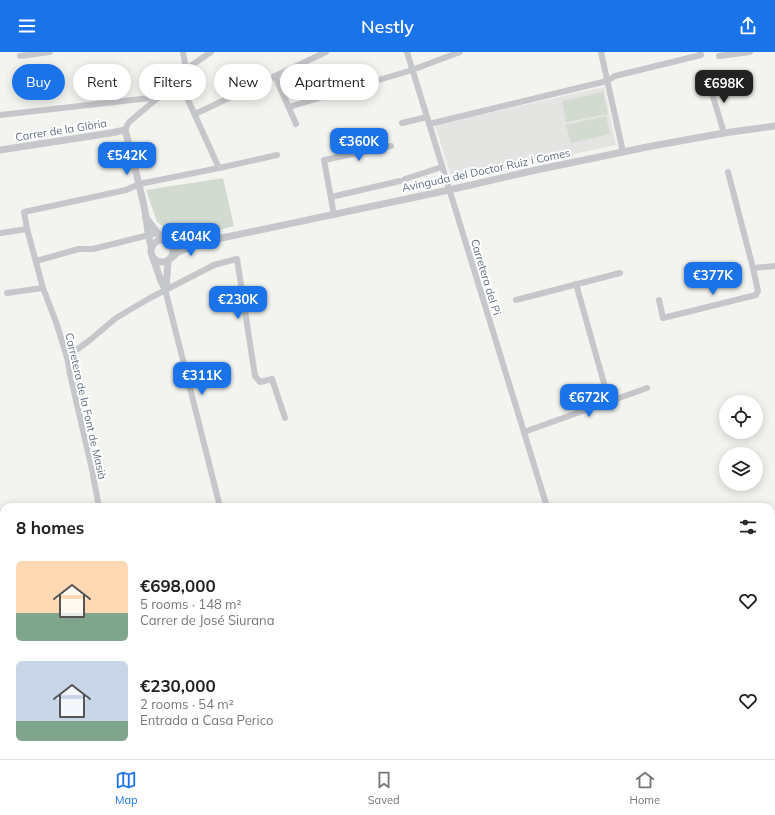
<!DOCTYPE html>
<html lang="en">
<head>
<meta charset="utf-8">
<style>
  :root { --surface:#fff; --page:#f2f2f2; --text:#222; --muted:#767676; --line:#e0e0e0; --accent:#1a73e8 }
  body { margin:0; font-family:Mulish,sans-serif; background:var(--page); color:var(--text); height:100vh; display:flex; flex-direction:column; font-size:15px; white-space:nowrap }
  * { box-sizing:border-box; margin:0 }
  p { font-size:13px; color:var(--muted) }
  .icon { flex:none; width:22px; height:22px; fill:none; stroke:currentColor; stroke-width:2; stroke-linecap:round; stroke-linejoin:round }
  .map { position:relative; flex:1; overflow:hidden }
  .details { position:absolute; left:0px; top:451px; width:775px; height:256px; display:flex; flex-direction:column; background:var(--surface); border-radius:12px 12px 0 0; box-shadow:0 2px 10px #0003 }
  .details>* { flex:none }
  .top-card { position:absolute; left:12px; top:12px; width:400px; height:36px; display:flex; gap:8px }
  .buttons { position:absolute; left:719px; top:343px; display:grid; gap:8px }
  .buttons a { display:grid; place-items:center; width:44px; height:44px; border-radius:50%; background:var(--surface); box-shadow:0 2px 10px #0003; font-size:20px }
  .price { position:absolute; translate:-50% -34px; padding:0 9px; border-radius:8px; background:var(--accent); color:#fff; font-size:13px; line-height:26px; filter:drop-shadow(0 1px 2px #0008) }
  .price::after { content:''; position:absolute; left:50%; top:24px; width:12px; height:9px; margin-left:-6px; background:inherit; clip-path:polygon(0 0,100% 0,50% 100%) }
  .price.on { background:#222; color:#fff }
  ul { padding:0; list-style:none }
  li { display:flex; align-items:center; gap:12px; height:100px; padding:0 16px }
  li span { display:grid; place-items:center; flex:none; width:112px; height:80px; border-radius:6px; color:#555 }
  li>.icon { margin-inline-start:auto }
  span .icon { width:48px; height:48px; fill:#fffc; stroke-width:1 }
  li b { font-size:17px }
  h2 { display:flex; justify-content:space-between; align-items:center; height:48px; padding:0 16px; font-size:17px }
  .tag { padding:0 14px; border-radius:18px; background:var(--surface); box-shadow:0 2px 10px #0003; font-size:14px; line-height:36px }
  .tag.on { background:var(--accent); color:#fff }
  header { display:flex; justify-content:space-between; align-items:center; height:52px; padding:0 16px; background:var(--accent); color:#fff; font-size:18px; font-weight:600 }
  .menu { display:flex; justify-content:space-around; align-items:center; height:56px; border-top:1px solid var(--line); background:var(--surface); font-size:11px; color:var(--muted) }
  .menu a { display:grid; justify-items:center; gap:2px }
  .menu .on { color:var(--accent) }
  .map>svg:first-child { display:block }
  .built { fill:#e4e4e3 }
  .green { fill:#d3dbd0 }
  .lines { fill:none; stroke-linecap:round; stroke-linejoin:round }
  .minor { stroke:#c5c7cb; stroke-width:6 }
  .tertiary { stroke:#c5c7cb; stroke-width:7 }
  .labels { text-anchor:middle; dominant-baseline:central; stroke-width:4; stroke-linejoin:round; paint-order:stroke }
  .street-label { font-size:11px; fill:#626e81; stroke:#fff }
</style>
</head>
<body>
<header><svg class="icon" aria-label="menu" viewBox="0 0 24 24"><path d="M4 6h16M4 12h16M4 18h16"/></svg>Nestly<svg class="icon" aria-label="share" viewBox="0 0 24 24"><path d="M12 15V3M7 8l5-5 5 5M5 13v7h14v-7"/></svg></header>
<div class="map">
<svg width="775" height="707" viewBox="0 0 775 707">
  <rect width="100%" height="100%" fill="#f3f4ef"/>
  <!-- built -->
  <path class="built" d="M604,35L616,93L452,128L435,73Z"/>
  <!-- green -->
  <g class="green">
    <path d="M603,40L608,62L566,70L562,49Z"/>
    <path d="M606,64L610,82L571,91L566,73Z"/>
    <path d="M223,126L234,174L182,187L157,170L146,138Z"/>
  </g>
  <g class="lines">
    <!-- minor -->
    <g class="minor">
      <path d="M183,0L186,17"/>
      <path d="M407,0L547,455"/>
      <path d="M601,0L623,100"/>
      <path d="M20,4L50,0"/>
      <path d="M719,4L750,0"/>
      <path d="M275,24L296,72"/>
      <path d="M178,26L219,116"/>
      <path d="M708,28L724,81"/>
      <path d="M289,55L412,18L460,0"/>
      <path d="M195,62L326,0"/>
      <path d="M0,63L159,45"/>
      <path d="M402,71L427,65"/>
      <path d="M429,72L607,29L615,24L701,3L700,0"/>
      <path d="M125,78L129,70L159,45L178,26L186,17L211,0"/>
      <path d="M728,120L753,216L775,214"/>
      <path d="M405,127L442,115"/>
      <path d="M331,145L400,129"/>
      <path d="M334,163L324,108L391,94"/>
      <path d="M1,181L27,177"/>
      <path d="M36,209L79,197H93L157,181"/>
      <path d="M576,232L609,349"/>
      <path d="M165,237L220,455"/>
      <path d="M7,241L43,236"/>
      <path d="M516,248L620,221"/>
      <path d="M659,248L663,266L756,243L758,239L753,216"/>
      <path d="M67,305L90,288L116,266L150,246L214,213L237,207L255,324L260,330L272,327L285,366"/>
      <path d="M524,380L647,336"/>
      <path d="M99,455L91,413L70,322L67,305L56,270L43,236L27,177L24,160L126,138L139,132L219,116L277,103"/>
      <path d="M259,703V707"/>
      <path d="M625,703L627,707"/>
    </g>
    <!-- tertiary -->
    <g class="tertiary">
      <path d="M0,98L111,81L125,78C132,103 138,128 144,154C147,167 147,181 151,194"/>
      <path d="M146,166L163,188"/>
      <circle cx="162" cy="199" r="11"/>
      <path d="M165,188L200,190"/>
      <path d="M153,206L161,229L165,237"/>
      <path d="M171,206L178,200L203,190L449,138L536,118L652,94L724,81L775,74"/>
      <path d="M166,237L168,209"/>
    </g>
  </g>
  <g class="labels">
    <!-- street labels -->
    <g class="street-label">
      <text transform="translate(61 78) rotate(-9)">Carrer de la Glòria</text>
      <text transform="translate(486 118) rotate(-12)">Avinguda del Doctor Ruiz i Comes</text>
      <text transform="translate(486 225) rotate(73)">Carretera del Pi</text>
      <text transform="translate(86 354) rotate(77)">Carretera de la Font de Masià</text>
    </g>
  </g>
</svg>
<div class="buttons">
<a><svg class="icon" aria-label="locate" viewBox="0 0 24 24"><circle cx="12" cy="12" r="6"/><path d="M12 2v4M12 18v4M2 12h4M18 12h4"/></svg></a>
<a><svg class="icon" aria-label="layers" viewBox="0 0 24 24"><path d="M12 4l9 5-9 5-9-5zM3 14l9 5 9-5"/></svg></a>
</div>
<b class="price on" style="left:724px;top:52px">€698K</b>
<b class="price" style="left:359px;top:110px">€360K</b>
<b class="price" style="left:127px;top:124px">€542K</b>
<b class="price" style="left:191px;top:205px">€404K</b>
<b class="price" style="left:713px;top:244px">€377K</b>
<b class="price" style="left:238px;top:268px">€230K</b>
<b class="price" style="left:202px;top:344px">€311K</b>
<b class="price" style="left:589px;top:366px">€672K</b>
<div class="top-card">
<a class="tag on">Buy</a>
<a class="tag">Rent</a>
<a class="tag">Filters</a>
<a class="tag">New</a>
<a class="tag">Apartment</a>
</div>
<section class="details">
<h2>8 homes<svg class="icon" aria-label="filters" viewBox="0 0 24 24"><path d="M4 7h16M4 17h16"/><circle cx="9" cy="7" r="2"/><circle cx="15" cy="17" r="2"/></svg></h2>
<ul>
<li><span style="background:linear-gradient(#ffd9b3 65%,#7fa58c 0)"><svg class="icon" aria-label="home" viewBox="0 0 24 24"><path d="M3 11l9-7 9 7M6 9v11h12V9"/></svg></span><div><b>€698,000</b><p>5 rooms · 148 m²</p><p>Carrer de José Siurana</p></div><svg class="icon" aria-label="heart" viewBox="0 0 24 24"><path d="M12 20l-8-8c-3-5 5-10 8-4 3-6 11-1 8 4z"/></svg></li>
<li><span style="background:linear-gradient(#c9d6e8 75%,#7fa58c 0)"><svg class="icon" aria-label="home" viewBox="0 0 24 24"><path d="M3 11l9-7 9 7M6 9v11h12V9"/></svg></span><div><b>€230,000</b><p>2 rooms · 54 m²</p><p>Entrada a Casa Perico</p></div><svg class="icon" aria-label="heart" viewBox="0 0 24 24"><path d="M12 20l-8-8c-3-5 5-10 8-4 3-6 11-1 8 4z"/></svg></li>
</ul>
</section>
</div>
<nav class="menu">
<a class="on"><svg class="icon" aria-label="map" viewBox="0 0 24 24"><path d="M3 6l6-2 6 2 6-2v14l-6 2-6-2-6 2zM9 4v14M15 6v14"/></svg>Map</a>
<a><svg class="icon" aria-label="saved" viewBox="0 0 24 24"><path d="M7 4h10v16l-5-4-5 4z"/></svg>Saved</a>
<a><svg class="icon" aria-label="home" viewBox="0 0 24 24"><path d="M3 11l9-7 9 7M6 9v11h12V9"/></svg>Home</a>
</nav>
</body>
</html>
